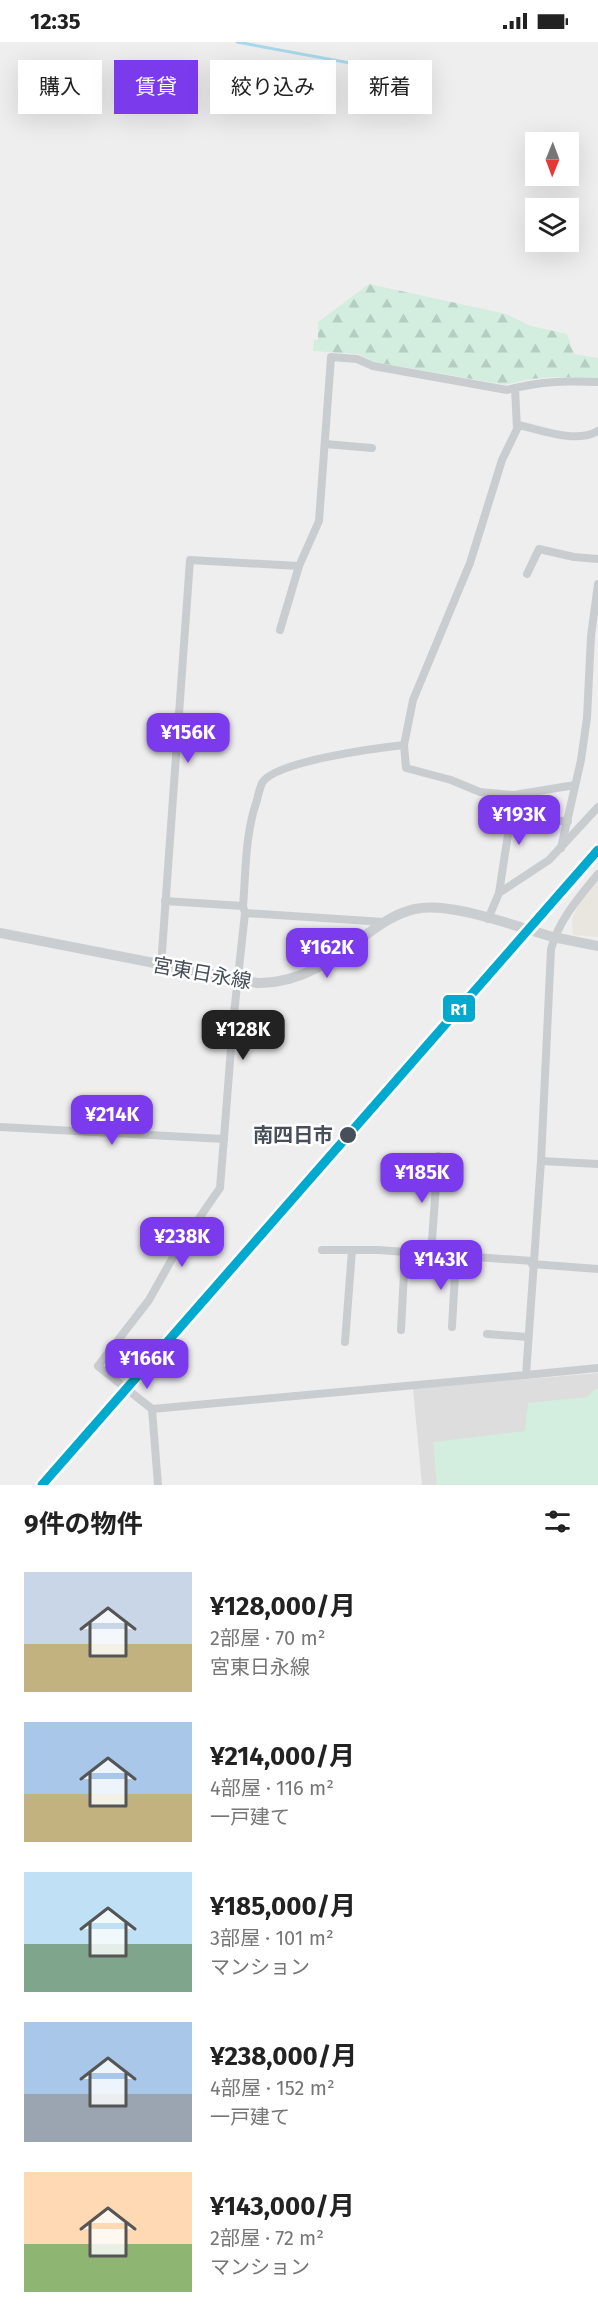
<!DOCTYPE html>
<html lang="ja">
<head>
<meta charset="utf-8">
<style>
  :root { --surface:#fff; --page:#f2f2f2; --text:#222; --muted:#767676; --accent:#7c3aed }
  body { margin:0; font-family:"Fira Sans","Noto Sans JP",sans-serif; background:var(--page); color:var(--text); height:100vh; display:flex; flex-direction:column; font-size:22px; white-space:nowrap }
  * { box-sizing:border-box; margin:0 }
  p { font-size:20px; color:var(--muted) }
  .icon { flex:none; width:33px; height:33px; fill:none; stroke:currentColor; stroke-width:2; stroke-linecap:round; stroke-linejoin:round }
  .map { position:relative; height:1443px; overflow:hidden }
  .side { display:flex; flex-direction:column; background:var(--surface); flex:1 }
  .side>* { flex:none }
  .top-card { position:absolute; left:18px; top:18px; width:562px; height:54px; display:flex; gap:12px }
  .needle { width:39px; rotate:181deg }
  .controls { position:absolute; left:525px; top:90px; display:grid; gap:12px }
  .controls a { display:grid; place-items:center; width:54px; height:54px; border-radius:0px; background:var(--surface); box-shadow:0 6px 24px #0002; font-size:30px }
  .price { position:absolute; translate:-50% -51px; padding:0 14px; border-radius:12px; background:var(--accent); color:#fff; font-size:20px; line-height:39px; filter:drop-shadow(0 2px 3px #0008) }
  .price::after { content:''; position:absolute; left:50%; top:36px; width:18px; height:14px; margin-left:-9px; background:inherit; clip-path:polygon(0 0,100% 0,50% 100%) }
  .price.on { background:#222; color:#fff }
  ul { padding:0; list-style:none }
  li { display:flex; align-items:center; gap:18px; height:150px; padding:0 24px }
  li span { display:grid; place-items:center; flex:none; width:168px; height:120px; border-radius:0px; color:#555 }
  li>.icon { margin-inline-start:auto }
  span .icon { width:72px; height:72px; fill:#fffc; stroke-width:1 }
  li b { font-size:26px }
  h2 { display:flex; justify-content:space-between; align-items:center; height:72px; padding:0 24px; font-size:26px }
  .pill { padding:0 21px; border-radius:0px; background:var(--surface); box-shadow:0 6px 24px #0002; font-size:21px; line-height:54px }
  .pill.on { background:var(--accent); color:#fff }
  .status { display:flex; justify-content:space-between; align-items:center; height:42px; padding:0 30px; background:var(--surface); direction:ltr }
  .status svg { height:16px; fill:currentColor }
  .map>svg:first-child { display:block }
  .commercial { fill:#e8e6de }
  .education { fill:#ddddde }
  .grass { fill:#d3eddf }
  .forest { fill:url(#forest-firs) }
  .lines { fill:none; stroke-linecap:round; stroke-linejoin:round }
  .stream { stroke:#a8d8eb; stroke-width:3 }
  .street { stroke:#cacdcf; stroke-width:8 }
  .secondary { stroke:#cbced1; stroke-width:10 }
  .rail-1-casing { stroke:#fff; stroke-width:14 }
  .rail-1 { stroke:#00a9ce; stroke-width:9 }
  .stop-dot { fill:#464f5a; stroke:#fff; stroke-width:2 }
  .labels { text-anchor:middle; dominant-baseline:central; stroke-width:5; stroke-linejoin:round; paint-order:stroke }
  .street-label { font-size:20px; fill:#464f5a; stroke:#fff }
  .stop-label { font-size:20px; font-weight:bold; fill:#464f5a; stroke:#fff; text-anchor:end }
  .line-badge { stroke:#fff; stroke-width:2 }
  .badge-label { font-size:16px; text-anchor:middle; font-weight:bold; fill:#fff }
</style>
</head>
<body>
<div class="status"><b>12:35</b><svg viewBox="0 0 49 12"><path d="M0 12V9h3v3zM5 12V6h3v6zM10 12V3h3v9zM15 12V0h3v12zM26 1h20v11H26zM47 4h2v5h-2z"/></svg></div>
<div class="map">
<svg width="598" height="1443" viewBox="0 0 598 1443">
  <defs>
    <pattern id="forest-firs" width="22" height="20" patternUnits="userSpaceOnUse" patternTransform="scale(1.5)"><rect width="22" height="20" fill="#d3eddf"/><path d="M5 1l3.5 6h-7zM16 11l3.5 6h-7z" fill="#b6cdc2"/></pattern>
  </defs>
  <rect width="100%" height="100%" fill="#efeeee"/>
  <!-- commercial -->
  <path class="commercial" d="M598,838V895L573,893L572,877L580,859Z"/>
  <!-- education -->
  <path class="education" d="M598,1331V1443H422L413,1347Z"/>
  <!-- grass -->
  <path class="grass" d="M595,1347H598V1443H437L433,1400L525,1389L528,1361L587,1355Z"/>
  <!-- forest -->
  <path class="forest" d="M369,242L506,272L531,284L567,292L574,312L598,316V337C566,335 537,333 506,343L375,320L358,312L313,309L314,298H318V280Z"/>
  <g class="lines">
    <!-- stream -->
    <path class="stream" d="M237,0L393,29"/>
    <!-- street -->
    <g class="street">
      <path d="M515,346L517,387L502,418L470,521L413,658L404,703L406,726L451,738L480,750L514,753L575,743"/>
      <path d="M518,383C543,388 575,402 598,389"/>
      <path d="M325,402L372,406"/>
      <path d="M527,532L539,507L574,515L598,517"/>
      <path d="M280,588L299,524"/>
      <path d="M510,778L568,779"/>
      <path d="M561,806L581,718L587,676L591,594L598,542"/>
      <path d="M499,851L514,753"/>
      <path d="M165,859L243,864"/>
      <path d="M245,871L384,880"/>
      <path d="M488,877L499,851L549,818L598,765"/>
      <path d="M161,924L190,518L299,524L319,479L331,315L357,317L373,324L507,348C541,339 563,339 598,340"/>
      <path d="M0,1085L224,1097"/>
      <path d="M541,1119L598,1122"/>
      <path d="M322,1208H378L532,1219"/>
      <path d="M431,1213L438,1114"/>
      <path d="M532,1222L598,1227"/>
      <path d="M452,1285L456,1215"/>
      <path d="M401,1288L405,1211"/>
      <path d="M487,1292L528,1295"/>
      <path d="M345,1300L352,1208"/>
      <path d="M526,1333L598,1326"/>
      <path d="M152,1367L98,1324L149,1258L177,1208L220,1146L233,981L245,871L243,864C246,828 245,792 257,758C258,753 260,746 262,741C275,719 377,706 404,703"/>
      <path d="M158,1443L152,1367L526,1333L541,1119L551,907C559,878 579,855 598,832"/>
    </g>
    <!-- secondary -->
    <path class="secondary" d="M0,891L257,941C301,942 334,917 367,892C382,881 397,871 415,867C451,859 517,885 553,895C568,898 583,901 598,904"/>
    <defs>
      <path id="rail-1" d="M42,1443L598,808"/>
    </defs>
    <!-- rail-1 casing -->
    <use href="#rail-1" class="rail-1-casing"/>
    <!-- rail-1 -->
    <use href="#rail-1" class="rail-1"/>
  </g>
  <!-- markers -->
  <circle class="stop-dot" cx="348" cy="1093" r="9"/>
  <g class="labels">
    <!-- street labels -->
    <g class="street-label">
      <text transform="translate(202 931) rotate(10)">宮東日永線</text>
    </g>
    <!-- stop labels -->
    <g class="stop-label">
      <text x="333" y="1093">南四日市</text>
    </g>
  </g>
  <rect class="line-badge" x="442" y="952" width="34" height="29" rx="6" fill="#00a9ce"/>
  <g class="badge-label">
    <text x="459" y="973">R1</text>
  </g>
</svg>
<div class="controls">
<a><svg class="needle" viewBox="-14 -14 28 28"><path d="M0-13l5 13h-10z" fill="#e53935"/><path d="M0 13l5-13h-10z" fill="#767676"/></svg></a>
<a><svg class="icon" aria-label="layers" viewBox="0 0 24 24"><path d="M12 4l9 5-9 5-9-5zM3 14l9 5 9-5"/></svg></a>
</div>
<b class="price" style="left:188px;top:722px">¥156K</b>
<b class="price" style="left:519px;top:804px">¥193K</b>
<b class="price" style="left:327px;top:937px">¥162K</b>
<b class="price on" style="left:243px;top:1019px">¥128K</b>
<b class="price" style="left:112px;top:1104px">¥214K</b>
<b class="price" style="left:422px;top:1162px">¥185K</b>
<b class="price" style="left:182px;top:1226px">¥238K</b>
<b class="price" style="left:441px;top:1249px">¥143K</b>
<b class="price" style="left:147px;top:1348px">¥166K</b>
<div class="top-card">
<a class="pill">購入</a>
<a class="pill on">賃貸</a>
<a class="pill">絞り込み</a>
<a class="pill">新着</a>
</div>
</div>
<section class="side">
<h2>9件の物件<svg class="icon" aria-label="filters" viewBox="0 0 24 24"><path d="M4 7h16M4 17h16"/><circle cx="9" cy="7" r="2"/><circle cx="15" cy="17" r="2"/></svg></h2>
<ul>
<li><span style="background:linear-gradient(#c9d6e8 60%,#c2b280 0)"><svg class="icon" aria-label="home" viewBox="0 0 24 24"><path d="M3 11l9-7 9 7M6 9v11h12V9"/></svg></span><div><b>¥128,000/月</b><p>2部屋 · 70 m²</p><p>宮東日永線</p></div></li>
<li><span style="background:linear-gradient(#a9c7e8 60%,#c2b280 0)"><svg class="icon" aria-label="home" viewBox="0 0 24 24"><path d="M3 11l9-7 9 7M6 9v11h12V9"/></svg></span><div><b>¥214,000/月</b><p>4部屋 · 116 m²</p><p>一戸建て</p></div></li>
<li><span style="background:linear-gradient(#bfe0f5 60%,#7fa58c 0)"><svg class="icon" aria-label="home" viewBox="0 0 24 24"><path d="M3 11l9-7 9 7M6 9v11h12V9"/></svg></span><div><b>¥185,000/月</b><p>3部屋 · 101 m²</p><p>マンション</p></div></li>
<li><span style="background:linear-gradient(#a9c7e8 60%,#9aa5b1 0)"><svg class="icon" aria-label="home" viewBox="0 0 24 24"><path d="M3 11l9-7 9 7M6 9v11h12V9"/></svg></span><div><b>¥238,000/月</b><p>4部屋 · 152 m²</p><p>一戸建て</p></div></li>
<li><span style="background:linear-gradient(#ffd9b3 60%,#8fb573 0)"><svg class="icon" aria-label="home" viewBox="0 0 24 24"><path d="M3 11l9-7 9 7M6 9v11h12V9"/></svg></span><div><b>¥143,000/月</b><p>2部屋 · 72 m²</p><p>マンション</p></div></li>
</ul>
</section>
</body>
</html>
